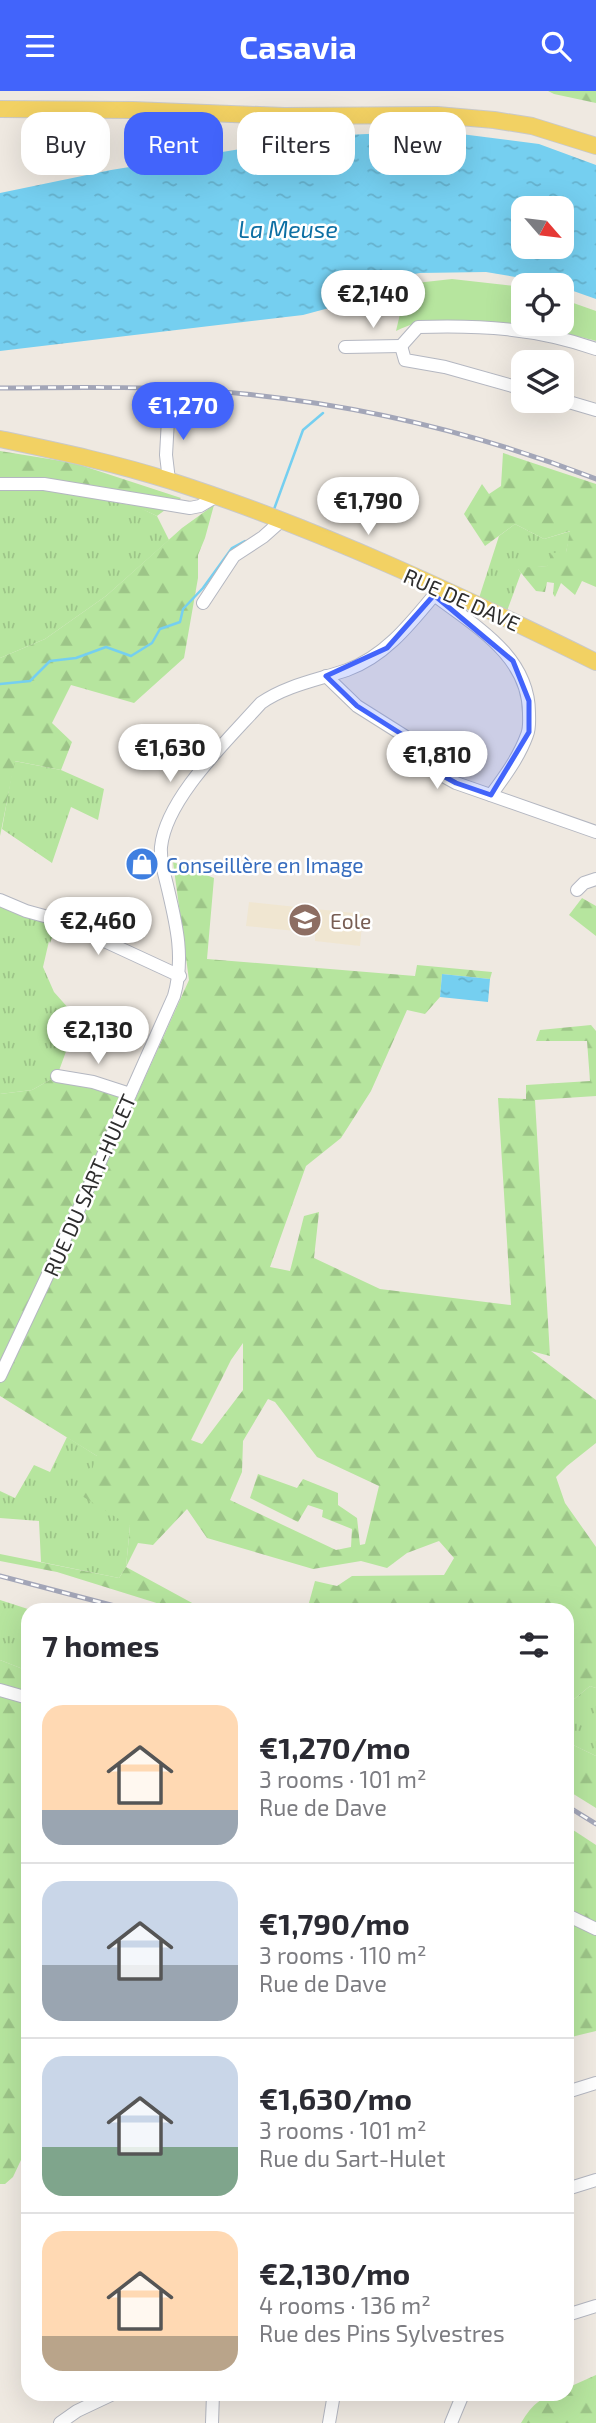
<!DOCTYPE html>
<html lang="en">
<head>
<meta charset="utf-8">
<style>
  :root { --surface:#fff; --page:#f2f2f3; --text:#2b2b33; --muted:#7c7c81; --line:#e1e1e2; --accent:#4264fb }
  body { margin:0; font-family:"Exo 2",sans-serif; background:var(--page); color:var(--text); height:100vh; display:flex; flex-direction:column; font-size:26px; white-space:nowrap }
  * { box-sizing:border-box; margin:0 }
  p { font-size:23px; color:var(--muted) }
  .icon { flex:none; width:38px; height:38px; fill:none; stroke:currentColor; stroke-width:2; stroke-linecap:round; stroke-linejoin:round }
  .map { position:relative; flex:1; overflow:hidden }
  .panel { position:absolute; left:21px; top:1512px; width:553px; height:798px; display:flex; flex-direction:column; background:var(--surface); border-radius:21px; box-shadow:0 7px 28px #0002 }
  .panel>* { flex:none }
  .guide { position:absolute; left:21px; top:21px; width:555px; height:63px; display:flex; gap:14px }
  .needle { width:46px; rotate:118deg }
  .tools { position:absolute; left:511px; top:105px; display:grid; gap:14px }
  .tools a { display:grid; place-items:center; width:63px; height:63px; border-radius:14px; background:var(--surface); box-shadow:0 7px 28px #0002; font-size:35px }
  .price { position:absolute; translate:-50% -60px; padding:0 16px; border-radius:24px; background:#fff; color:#222; font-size:23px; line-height:46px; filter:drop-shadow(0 2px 4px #0008) }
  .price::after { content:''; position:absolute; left:50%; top:42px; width:21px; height:16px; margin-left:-10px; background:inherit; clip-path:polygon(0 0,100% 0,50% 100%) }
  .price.on { background:var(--accent); color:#fff }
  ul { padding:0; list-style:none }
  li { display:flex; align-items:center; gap:21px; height:175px; padding:0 21px }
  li+li { border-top:2px solid var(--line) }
  li span { display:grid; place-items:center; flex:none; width:196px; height:140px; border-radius:21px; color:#555 }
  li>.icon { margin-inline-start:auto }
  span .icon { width:84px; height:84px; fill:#fffc; stroke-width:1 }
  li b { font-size:30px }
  h2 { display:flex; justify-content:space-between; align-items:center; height:84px; padding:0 21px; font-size:30px }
  .tag { padding:0 24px; border-radius:21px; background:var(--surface); box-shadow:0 7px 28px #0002; font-size:24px; line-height:63px }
  .tag.on { background:var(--accent); color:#fff }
  header { display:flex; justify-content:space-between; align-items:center; height:91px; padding:0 21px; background:var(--accent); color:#fff; font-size:32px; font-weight:700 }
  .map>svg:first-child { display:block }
  .education { fill:#f0e6d1 }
  .grass { fill:url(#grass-tufts) }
  .forest { fill:url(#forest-firs); fill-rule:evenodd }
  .park { fill:#b6e59e }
  .water { fill:url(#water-ripples); fill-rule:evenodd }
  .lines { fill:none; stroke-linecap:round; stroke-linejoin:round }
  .stream { stroke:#75cff0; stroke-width:2.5 }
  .minor-casing { stroke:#b4b7c1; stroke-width:14 }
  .major-casing { stroke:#c9c9c9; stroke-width:18 }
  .minor { stroke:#fff; stroke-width:12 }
  .major { stroke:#f2d163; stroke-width:16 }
  .rail-casing { stroke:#a3a6b8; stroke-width:5 }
  .rail { stroke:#fff; stroke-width:2.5; stroke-dasharray:8; stroke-linecap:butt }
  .marked { fill:#4264fb; fill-opacity:0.2; stroke:#4264fb; stroke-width:5; stroke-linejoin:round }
  .labels { text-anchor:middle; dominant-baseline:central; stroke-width:5; stroke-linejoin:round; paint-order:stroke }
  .street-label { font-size:21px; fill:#2e2e2e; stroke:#fff }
  .shop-label { font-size:21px; fill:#366cbe; stroke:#fff; text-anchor:start }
  .education-label { font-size:21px; fill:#785e54; stroke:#fff; text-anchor:start }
  .water-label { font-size:23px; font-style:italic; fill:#0d6fa3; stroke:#fff }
</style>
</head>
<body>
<header><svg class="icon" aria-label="menu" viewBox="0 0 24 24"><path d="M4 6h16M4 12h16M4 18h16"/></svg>Casavia<svg class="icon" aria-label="search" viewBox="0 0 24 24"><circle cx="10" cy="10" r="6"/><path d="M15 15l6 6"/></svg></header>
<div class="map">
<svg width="596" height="2332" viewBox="0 0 596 2332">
  <defs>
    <pattern id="grass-tufts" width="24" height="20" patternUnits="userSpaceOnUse" patternTransform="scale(1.75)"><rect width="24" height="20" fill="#b6e59e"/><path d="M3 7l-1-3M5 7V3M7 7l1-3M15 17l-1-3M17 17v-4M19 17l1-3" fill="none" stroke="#9dc588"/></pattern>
    <pattern id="forest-firs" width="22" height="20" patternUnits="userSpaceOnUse" patternTransform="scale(1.75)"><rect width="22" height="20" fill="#b6e59e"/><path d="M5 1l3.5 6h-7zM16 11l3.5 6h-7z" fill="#9dc588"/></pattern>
    <pattern id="water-ripples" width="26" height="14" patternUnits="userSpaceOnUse" patternTransform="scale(1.75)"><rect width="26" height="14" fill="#75cff0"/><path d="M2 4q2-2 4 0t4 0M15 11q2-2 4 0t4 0" fill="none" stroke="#66b2ce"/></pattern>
  </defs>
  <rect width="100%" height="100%" fill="#efe9e1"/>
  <!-- education -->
  <path class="education" d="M249,811L363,823L360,855L315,850V842L246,835Z"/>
  <!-- grass -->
  <g class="grass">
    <path d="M0,399H48L136,415L157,425L169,449L106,505L45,548L0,567Z"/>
    <path d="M515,433L544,448L571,440L566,461L547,475L518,478L521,482L507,520L479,507L499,445Z"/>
    <path d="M14,670L61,679L104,698L98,729L71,716L52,772L2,738Z"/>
    <path d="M0,809L59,829L50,852L49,850L43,876L54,901L78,928L57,985L32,999L0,1003Z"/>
    <path d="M67,1346L97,1365L130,1435L126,1476L119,1487L41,1471L39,1430L0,1427V1400L15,1407L34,1374L50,1381Z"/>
    <path d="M0,1509L31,1519H28V1580L0,1569Z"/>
    <path d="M590,1595L596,1597V1665L567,1651V1614Z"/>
  </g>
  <!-- forest -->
  <g class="forest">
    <path d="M548,0H596V12L554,3Z"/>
    <path d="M0,360L74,372L181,407L157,425C111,402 51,399 0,399Z"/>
    <path d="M503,362L596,393V496L582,490L575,504L561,492L555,506L553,503L554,492L547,491L545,501L536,500L517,477L547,475L552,462L566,461L570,440L544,448L515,433L485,455L464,423L482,393L489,403L501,395Z"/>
    <path d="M214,414L205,447L198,464V487L184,567L134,612L71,594L52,632L72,651L61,679L15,670L0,745V567L45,548L106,505L182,437Z"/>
    <path d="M173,771L214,787L207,868L415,885L417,874L492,881L490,888L442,883L440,906L425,923L407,919L371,1000L341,1047L306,1075L270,1176L290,1180L304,1125L319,1121L314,1167L380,1198L511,1214L498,1007L526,1008V994L590,990L587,950H536L540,939L591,934L596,940V1005L535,1009L550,1265L531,1260L596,1309V1352L567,1375L556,1386L565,1412L596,1456V1597L590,1595L567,1614V1519H307L315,1490L337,1495L352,1485L444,1484L454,1467L439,1450L407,1462L387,1477L361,1470L313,1478L207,1447L187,1418L153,1454L138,1452L126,1476L205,1519H179L57,1481L0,1470V1463L119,1487L126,1476L130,1435L82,1405L97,1365L0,1305V1003L32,999L57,985L134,1011L189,889ZM243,1252V1299L202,1353L191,1349L231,1269ZM268,1308L275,1311L317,1366L379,1395L365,1453L360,1454L357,1427L338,1414V1402L303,1388L297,1397L258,1383L250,1407L298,1431L308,1414L323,1419L322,1426L352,1438L351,1456L336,1459L230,1409L242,1381L243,1350Z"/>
    <path d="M582,807L596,815V845L569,824Z"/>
    <path d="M0,1569L28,1580V2067L21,2069L13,2086L5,2093H0Z"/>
    <path d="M567,1651L596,1665V1717L567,1699Z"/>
    <path d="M567,1735L596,1754V1940L567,1947Z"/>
    <path d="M596,2284V2332H521C533,2312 543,2303 567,2303V2297Z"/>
  </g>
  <!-- park -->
  <path class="park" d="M452,188L523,196V233H562V208L596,220V250C553,238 460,223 416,232C409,234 402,237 396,240L407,193Z"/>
  <!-- water -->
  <g class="water">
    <path d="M390,42L461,43L539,53L596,74V208L562,196V194L486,181L420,182L385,188L355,210L303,224L0,260V102L111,79L321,45ZM523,117H562V156H523Z"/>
    <path d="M442,883L490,888L488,911L440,906Z"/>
  </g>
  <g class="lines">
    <!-- stream -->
    <g class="stream">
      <path d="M273,421L303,339L323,322"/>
      <path d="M0,593L30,590L50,570L76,567L106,556L131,565L152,552L160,538L180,531L183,518L203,497L232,457L245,450"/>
    </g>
    <defs>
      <g id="minor">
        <path d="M401,255L418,236C480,234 537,237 596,258"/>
        <path d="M401,255L405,269L445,276L523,298"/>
        <path d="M345,256L401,255"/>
        <path d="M562,309L596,319"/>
        <path d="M169,389L166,364L169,311"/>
        <path d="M0,393H44L190,417L200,415L217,405"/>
        <path d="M434,504C475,535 529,565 529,622C529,629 530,637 527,644C519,666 505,685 491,704"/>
        <path d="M203,512L234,465L263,446L281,430"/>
        <path d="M326,585L357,615L422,656L436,681L456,692L596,741"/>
        <path d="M577,799L584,792L596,788"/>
        <path d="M0,809L26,820L59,829L180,885"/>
        <path d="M57,985L93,991L130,1003"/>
        <path d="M0,1285L83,1109L174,905C185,866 176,832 167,794C164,782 160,769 161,756C166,707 228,649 261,612C287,594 318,589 347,579C387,565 414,528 440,497"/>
        <path d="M0,1599L28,1607"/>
        <path d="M567,1824L596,1838"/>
        <path d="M567,2001L596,1992"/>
        <path d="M567,2098L596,2089"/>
        <path d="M567,2224L596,2215"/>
        <path d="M60,2332L77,2320L113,2303"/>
        <path d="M212,2332L213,2303"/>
        <path d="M329,2332L334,2303"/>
        <path d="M451,2332L463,2303"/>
      </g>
      <g id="major">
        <path d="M0,18L133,19L284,25L437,24L494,29L532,35L596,55"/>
        <path d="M0,348C57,360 115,372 171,390C317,437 458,503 596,571"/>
      </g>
    </defs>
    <!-- minor casing -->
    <use href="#minor" class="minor-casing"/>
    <!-- major casing -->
    <use href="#major" class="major-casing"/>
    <!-- minor -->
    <use href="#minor" class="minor"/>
    <!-- major -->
    <use href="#major" class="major"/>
    <defs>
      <g id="rail">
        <path d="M0,297C82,296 164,295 245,303C365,315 483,344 596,388"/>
        <path d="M0,1485L130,1519"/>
        <path d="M567,1715L596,1733"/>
      </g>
    </defs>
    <!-- rail casing -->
    <use href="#rail" class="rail-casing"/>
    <!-- rail -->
    <use href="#rail" class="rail"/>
  </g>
  <!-- marked area -->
  <path class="marked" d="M434,504L513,570L529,610V641L491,704L456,692L436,681L422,656L357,615L326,585L387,557Z"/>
  <!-- icons -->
  <defs>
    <symbol id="shop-disc" viewBox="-11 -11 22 22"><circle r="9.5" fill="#3f7fe0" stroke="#fff"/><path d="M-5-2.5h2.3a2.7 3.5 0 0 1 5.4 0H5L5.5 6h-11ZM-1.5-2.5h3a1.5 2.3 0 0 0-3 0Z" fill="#fff"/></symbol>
    <symbol id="school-disc" viewBox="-11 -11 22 22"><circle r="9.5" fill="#8d6e63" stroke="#fff"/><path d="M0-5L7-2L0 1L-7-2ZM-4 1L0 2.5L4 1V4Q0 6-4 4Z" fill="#fff"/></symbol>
  </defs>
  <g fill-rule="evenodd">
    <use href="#shop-disc" x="123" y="754" width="38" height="38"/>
    <use href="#school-disc" x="286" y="810" width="38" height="38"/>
  </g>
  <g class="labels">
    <!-- street labels -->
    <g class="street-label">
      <text transform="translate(462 508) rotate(24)">RUE DE DAVE</text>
      <text transform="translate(89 1094) rotate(-66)">RUE DU SART-HULET</text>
    </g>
    <!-- shop labels -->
    <g class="shop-label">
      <text x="166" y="773">Conseillère en Image</text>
    </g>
    <!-- education labels -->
    <g class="education-label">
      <text x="330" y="829">Eole</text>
    </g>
    <!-- water labels -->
    <g class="water-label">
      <text x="288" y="138">La Meuse</text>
    </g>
  </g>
</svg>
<div class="tools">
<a><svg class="needle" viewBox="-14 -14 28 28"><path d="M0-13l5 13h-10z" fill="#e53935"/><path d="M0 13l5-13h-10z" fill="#7c7c81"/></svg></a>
<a><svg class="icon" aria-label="locate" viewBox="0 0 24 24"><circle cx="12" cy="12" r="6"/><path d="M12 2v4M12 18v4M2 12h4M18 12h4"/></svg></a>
<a><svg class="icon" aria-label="layers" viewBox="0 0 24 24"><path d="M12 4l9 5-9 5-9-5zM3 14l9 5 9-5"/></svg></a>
</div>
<b class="price" style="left:373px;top:239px">€2,140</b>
<b class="price on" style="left:183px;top:351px">€1,270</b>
<b class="price" style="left:368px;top:446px">€1,790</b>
<b class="price" style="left:170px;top:693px">€1,630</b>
<b class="price" style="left:437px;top:700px">€1,810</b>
<b class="price" style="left:98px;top:866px">€2,460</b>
<b class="price" style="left:98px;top:975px">€2,130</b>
<div class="guide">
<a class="tag">Buy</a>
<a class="tag on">Rent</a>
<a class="tag">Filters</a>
<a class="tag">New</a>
</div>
<section class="panel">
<h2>7 homes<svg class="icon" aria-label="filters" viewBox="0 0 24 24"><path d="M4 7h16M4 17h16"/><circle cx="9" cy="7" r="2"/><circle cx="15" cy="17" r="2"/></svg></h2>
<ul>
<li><span style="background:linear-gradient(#ffd9b3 75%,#9aa5b1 0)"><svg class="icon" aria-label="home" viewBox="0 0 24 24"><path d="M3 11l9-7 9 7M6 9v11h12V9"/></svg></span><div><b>€1,270/mo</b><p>3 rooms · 101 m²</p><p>Rue de Dave</p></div></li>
<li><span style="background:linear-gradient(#c9d6e8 60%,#9aa5b1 0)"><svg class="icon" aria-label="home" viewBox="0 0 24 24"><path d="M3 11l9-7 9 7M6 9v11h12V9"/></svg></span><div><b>€1,790/mo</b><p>3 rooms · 110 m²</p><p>Rue de Dave</p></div></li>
<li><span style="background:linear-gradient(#c9d6e8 65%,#7fa58c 0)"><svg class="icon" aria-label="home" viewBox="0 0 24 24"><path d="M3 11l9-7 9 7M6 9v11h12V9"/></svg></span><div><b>€1,630/mo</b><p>3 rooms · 101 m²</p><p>Rue du Sart-Hulet</p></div></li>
<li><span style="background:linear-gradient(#ffd9b3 75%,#b9a48a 0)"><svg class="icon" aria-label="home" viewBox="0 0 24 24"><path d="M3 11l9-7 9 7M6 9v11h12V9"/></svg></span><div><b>€2,130/mo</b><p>4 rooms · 136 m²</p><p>Rue des Pins Sylvestres</p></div></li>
</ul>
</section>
</div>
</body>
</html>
